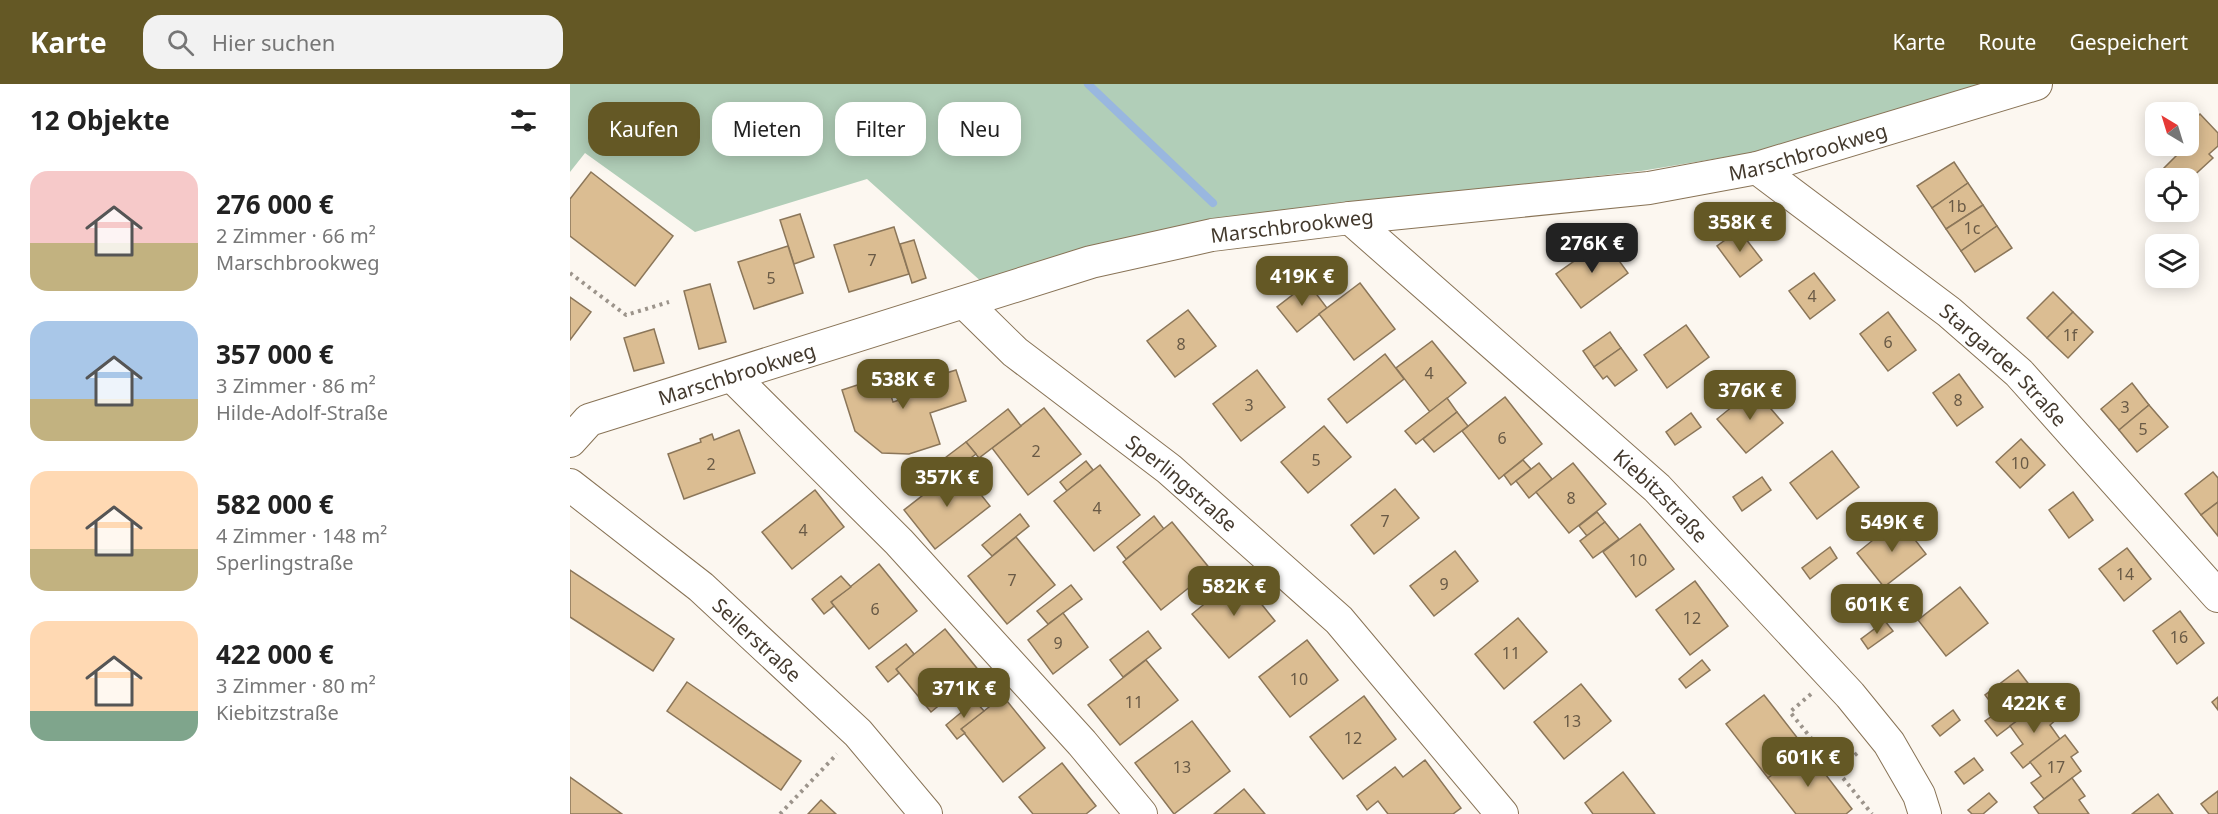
<!DOCTYPE html>
<html lang="de">
<head>
<meta charset="utf-8">
<style>
  :root { --surface:#fff; --page:#f2f2f2; --text:#222; --muted:#767676; --accent:#645825 }
  body { margin:0; font-family:"Noto Sans",sans-serif; background:var(--page); color:var(--text); height:100vh; display:flex; flex-direction:column; font-size:22px; white-space:nowrap }
  * { box-sizing:border-box; margin:0 }
  p { font-size:20px; color:var(--muted) }
  .icon { flex:none; width:33px; height:33px; fill:none; stroke:currentColor; stroke-width:2; stroke-linecap:round; stroke-linejoin:round }
  .map { position:relative; flex:1; overflow:hidden }
  .drawer { display:flex; flex-direction:column; background:var(--surface); width:570px }
  .drawer>* { flex:none }
  .top-card { position:absolute; left:18px; top:18px; width:570px; height:54px; display:flex; gap:12px }
  .needle { width:39px; rotate:322deg }
  .buttons { position:absolute; left:1575px; top:18px; display:grid; gap:12px }
  .buttons a { display:grid; place-items:center; width:54px; height:54px; border-radius:12px; background:var(--surface); box-shadow:0 3px 15px #0003; font-size:30px }
  .price { position:absolute; translate:-50% -51px; padding:0 14px; border-radius:12px; background:var(--accent); color:#fff; font-size:20px; line-height:39px; filter:drop-shadow(0 2px 3px #0008) }
  .price::after { content:''; position:absolute; left:50%; top:36px; width:18px; height:14px; margin-left:-9px; background:inherit; clip-path:polygon(0 0,100% 0,50% 100%) }
  .price.on { background:#222; color:#fff }
  ul { padding:0; list-style:none }
  li { display:flex; align-items:center; gap:18px; height:150px; padding:0 30px }
  li span { display:grid; place-items:center; flex:none; width:168px; height:120px; border-radius:18px; color:#555 }
  li>.icon { margin-inline-start:auto }
  span .icon { width:72px; height:72px; fill:#fffc; stroke-width:1 }
  li b { font-size:26px }
  h2 { display:flex; justify-content:space-between; align-items:center; height:72px; padding:0 30px; font-size:26px }
  .chip { padding:0 21px; border-radius:18px; background:var(--surface); box-shadow:0 3px 15px #0003; font-size:21px; line-height:54px }
  .chip.on { background:var(--accent); color:#fff }
  header { display:flex; align-items:center; gap:36px; box-sizing:border-box; height:84px; padding:0 30px; background:var(--accent); color:#fff }
  header strong { font-size:28px }
  nav { display:flex; gap:33px; margin-inline-start:auto; font-size:21px }
  .search { width:420px; height:54px; background:var(--page); display:flex; align-items:center; gap:15px; box-sizing:border-box; padding:0 21px; border-radius:18px; color:var(--muted); font-size:22px }
  main { display:flex; flex:1; min-height:0 }
  .map>svg:first-child { display:block }
  .green { fill:#b1ceb8 }
  .lines { fill:none; stroke-linecap:round; stroke-linejoin:round }
  .stream { stroke:#99b7df; stroke-width:8 }
  .building { fill:#dbbd92; stroke:#8b7659; stroke-width:1.5 }
  .minor-casing { stroke:#887356; stroke-width:34 }
  .path { stroke:#9c948b; stroke-width:4; stroke-dasharray:3 4.5; stroke-linecap:butt }
  .minor { stroke:#fff; stroke-width:32 }
  .labels { text-anchor:middle; dominant-baseline:central; stroke-width:4.5; stroke-linejoin:round; paint-order:stroke }
  .number-label { font-size:16px; fill:#695a46 }
  .street-label { font-size:20px; fill:#43392d; stroke:#fff }
</style>
</head>
<body>
<header>
<strong>Karte</strong>
<div class="search"><svg class="icon" aria-label="search" viewBox="0 0 24 24"><circle cx="10" cy="10" r="6"/><path d="M15 15l6 6"/></svg>Hier suchen</div>
<nav><a>Karte</a><a>Route</a><a>Gespeichert</a></nav>
</header>
<main>
<section class="drawer">
<h2>12 Objekte<svg class="icon" aria-label="filters" viewBox="0 0 24 24"><path d="M4 7h16M4 17h16"/><circle cx="9" cy="7" r="2"/><circle cx="15" cy="17" r="2"/></svg></h2>
<ul>
<li><span style="background:linear-gradient(#f6c9c9 60%,#c2b280 0)"><svg class="icon" aria-label="home" viewBox="0 0 24 24"><path d="M3 11l9-7 9 7M6 9v11h12V9"/></svg></span><div><b>276 000 €</b><p>2 Zimmer · 66 m²</p><p>Marschbrookweg</p></div></li>
<li><span style="background:linear-gradient(#a9c7e8 65%,#c2b280 0)"><svg class="icon" aria-label="home" viewBox="0 0 24 24"><path d="M3 11l9-7 9 7M6 9v11h12V9"/></svg></span><div><b>357 000 €</b><p>3 Zimmer · 86 m²</p><p>Hilde-Adolf-Straße</p></div></li>
<li><span style="background:linear-gradient(#ffd9b3 65%,#c2b280 0)"><svg class="icon" aria-label="home" viewBox="0 0 24 24"><path d="M3 11l9-7 9 7M6 9v11h12V9"/></svg></span><div><b>582 000 €</b><p>4 Zimmer · 148 m²</p><p>Sperlingstraße</p></div></li>
<li><span style="background:linear-gradient(#ffd9b3 75%,#7fa58c 0)"><svg class="icon" aria-label="home" viewBox="0 0 24 24"><path d="M3 11l9-7 9 7M6 9v11h12V9"/></svg></span><div><b>422 000 €</b><p>3 Zimmer · 80 m²</p><p>Kiebitzstraße</p></div></li>
</ul>
</section>
<div class="map">
<svg width="1648" height="730" viewBox="0 0 1648 730">
  <rect width="100%" height="100%" fill="#fcf7f0"/>
  <!-- green -->
  <path class="green" d="M0,0H1418L1205,65L1071,87L645,135L414,200L297,95L125,148L15,69L0,88Z"/>
  <g class="lines">
    <!-- stream -->
    <path class="stream" d="M518,0L643,119"/>
  </g>
  <!-- building -->
  <g class="building">
    <path d="M1630,30L1648,49V62L1639,70L1643,74L1618,97V94H1605L1594,84L1614,64L1612,62H1618V41Z"/>
    <path d="M1384,78L1398,99L1362,124L1347,102Z"/>
    <path d="M21,88L103,152L65,202L0,152V115Z"/>
    <path d="M1398,99L1413,121L1376,145L1362,124Z"/>
    <path d="M1413,121L1427,142L1391,167L1376,145Z"/>
    <path d="M230,130L244,173L224,180L210,136Z"/>
    <path d="M1427,142L1442,164L1405,188L1391,167Z"/>
    <path d="M324,143L339,190L279,208L264,161Z"/>
    <path d="M1169,146L1192,176L1170,193L1147,162Z"/>
    <path d="M344,156L356,194L342,199L330,160Z"/>
    <path d="M1034,156L1058,189L1011,224L986,190Z"/>
    <path d="M218,162L233,209L184,225L168,178Z"/>
    <path d="M1244,189L1265,216L1240,235L1219,207Z"/>
    <path d="M738,199L757,224L727,248L707,223Z"/>
    <path d="M790,199L825,245L784,276L749,230Z"/>
    <path d="M140,200L156,258L129,265L114,207Z"/>
    <path d="M1483,208L1503,228L1477,254L1457,234Z"/>
    <path d="M0,213L21,228L0,256Z"/>
    <path d="M618,226L646,262L605,293L577,257Z"/>
    <path d="M1318,228L1346,266L1318,287L1290,250Z"/>
    <path d="M1503,228L1523,248L1498,274L1477,254Z"/>
    <path d="M1116,241L1139,273L1097,304L1074,271Z"/>
    <path d="M84,245L94,279L64,287L54,254Z"/>
    <path d="M1040,248L1051,264L1024,283L1013,267Z"/>
    <path d="M862,257L896,299L860,328L826,284Z"/>
    <path d="M1051,264L1067,286L1045,302L1037,292L1033,295L1024,283Z"/>
    <path d="M815,270L834,295L777,339L758,315Z"/>
    <path d="M368,276L373,290L386,286L396,317L360,329L370,360L339,370L312,369L285,347L272,306L315,292L323,318L348,310L340,285Z"/>
    <path d="M687,286L715,323L671,357L643,320Z"/>
    <path d="M1389,290L1413,323L1387,342L1363,309Z"/>
    <path d="M1562,299L1579,321L1549,346L1531,325Z"/>
    <path d="M1184,305L1213,339L1176,369L1147,335Z"/>
    <path d="M935,313L972,360L929,395L892,347Z"/>
    <path d="M877,314L887,328L846,360L835,347Z"/>
    <path d="M1579,321L1598,343L1567,368L1549,346Z"/>
    <path d="M474,324L511,370L458,411L422,364Z"/>
    <path d="M438,325L451,342L409,374L396,358Z"/>
    <path d="M887,328L898,342L864,368L853,355Z"/>
    <path d="M1121,329L1131,343L1105,361L1096,348Z"/>
    <path d="M754,342L781,373L738,409L711,378Z"/>
    <path d="M169,346L185,389L114,415L98,370L131,358L130,355L142,350L144,356Z"/>
    <path d="M1451,355L1475,381L1450,404L1426,378Z"/>
    <path d="M396,358L406,370L369,398L359,386Z"/>
    <path d="M1262,367L1289,403L1247,435L1220,399Z"/>
    <path d="M953,376L961,385L941,401L934,391Z"/>
    <path d="M516,377L523,386L497,407L490,398Z"/>
    <path d="M969,379L982,395L959,414L946,397Z"/>
    <path d="M1003,379L1036,420L999,449L966,408Z"/>
    <path d="M530,381L570,431L524,467L484,417Z"/>
    <path d="M389,383L420,422L365,465L334,426Z"/>
    <path d="M1643,388L1648,394V418L1631,431L1615,410Z"/>
    <path d="M1192,393L1201,406L1172,427L1163,413Z"/>
    <path d="M825,405L849,434L804,470L781,441Z"/>
    <path d="M245,406L274,443L222,485L192,448Z"/>
    <path d="M1503,408L1523,436L1499,454L1479,426Z"/>
    <path d="M1648,418V452L1631,431Z"/>
    <path d="M1027,428L1035,438L1017,452L1009,442Z"/>
    <path d="M450,430L459,442L422,472L412,461Z"/>
    <path d="M584,432L594,445L556,475L547,463Z"/>
    <path d="M1329,435L1356,470L1314,503L1287,469Z"/>
    <path d="M602,438L641,486L591,526L553,478Z"/>
    <path d="M1035,438L1049,455L1023,474L1010,457Z"/>
    <path d="M1070,440L1104,485L1066,513L1033,468Z"/>
    <path d="M446,453L485,501L437,540L398,492Z"/>
    <path d="M1260,463L1267,474L1240,495L1232,484Z"/>
    <path d="M1557,464L1581,495L1554,517L1529,485Z"/>
    <path d="M885,467L908,497L864,532L840,502Z"/>
    <path d="M309,480L347,527L299,565L261,518Z"/>
    <path d="M0,486L104,555L83,587L0,533Z"/>
    <path d="M271,492L281,503L261,518L264,522L254,530L242,515Z"/>
    <path d="M669,492L705,537L659,574L622,530Z"/>
    <path d="M1125,497L1158,542L1120,571L1086,526Z"/>
    <path d="M501,501L512,515L478,540L467,527Z"/>
    <path d="M1390,503L1418,539L1376,572L1348,536Z"/>
    <path d="M1610,527L1634,559L1607,580L1583,547Z"/>
    <path d="M493,529L518,563L483,590L458,556Z"/>
    <path d="M948,534L977,568L934,605L905,570Z"/>
    <path d="M1315,537L1323,547L1298,565L1291,555Z"/>
    <path d="M375,545L410,588L361,628L326,585Z"/>
    <path d="M578,547L591,564L553,593L540,576Z"/>
    <path d="M737,556L768,596L720,633L689,593Z"/>
    <path d="M336,560L344,570L326,585L329,589L318,598L306,583Z"/>
    <path d="M576,576L608,616L550,661L518,621Z"/>
    <path d="M1132,576L1140,586L1116,604L1109,595Z"/>
    <path d="M1448,586L1464,607L1458,610L1467,622L1427,652L1415,637L1428,628L1415,611Z"/>
    <path d="M415,592L424,602L398,623L389,612Z"/>
    <path d="M117,598L231,677L211,706L97,627Z"/>
    <path d="M1011,600L1041,637L994,675L964,638Z"/>
    <path d="M1194,611L1236,665L1198,694L1156,640Z"/>
    <path d="M433,612L475,664L433,698L391,645Z"/>
    <path d="M794,612L826,655L773,695L740,653Z"/>
    <path d="M1648,613V626L1642,618Z"/>
    <path d="M405,617L414,627L391,645L395,649L387,655L376,641Z"/>
    <path d="M1473,618L1487,635L1480,641L1490,655L1453,684L1441,669L1453,660L1440,642Z"/>
    <path d="M1383,626L1390,636L1370,652L1362,642Z"/>
    <path d="M622,637L660,687L604,730L565,679Z"/>
    <path d="M1495,651L1508,668L1501,673L1511,687L1474,715L1461,699L1471,692L1460,678Z"/>
    <path d="M1236,665L1282,725L1276,730H1226L1198,694Z"/>
    <path d="M1404,674L1413,686L1394,700L1385,688Z"/>
    <path d="M855,676L891,724L883,730H818L808,717L797,726L787,712L825,683L833,693Z"/>
    <path d="M492,679L526,722L516,730H463L449,713Z"/>
    <path d="M1053,688L1085,730H1023L1015,719Z"/>
    <path d="M0,693L52,730H0Z"/>
    <path d="M1502,694L1515,712L1509,716L1519,730H1469L1464,723Z"/>
    <path d="M674,705L695,730H644Z"/>
    <path d="M1648,707V730H1639L1631,720Z"/>
    <path d="M1419,709L1427,718L1413,730H1402L1398,726Z"/>
    <path d="M1588,710L1603,730H1562Z"/>
    <path d="M251,716L266,730H238Z"/>
  </g>
  <g class="lines">
    <defs>
      <g id="minor">
        <path id="s1" d="M1187,84L1379,228L1449,289L1648,512"/>
        <path id="s2" d="M780,134L1087,404L1280,611L1319,659L1349,711L1355,730"/>
        <path id="s3" d="M395,219L445,268L599,385L769,536L932,730"/>
        <path d="M162,292L329,458L512,659L571,730"/>
        <path id="s4" d="M0,357L19,336L521,178L642,151L780,134L1079,104L1187,84L1466,0"/>
        <path id="s5" d="M0,401L131,503L288,649L356,730"/>
      </g>
    </defs>
    <!-- minor casing -->
    <use href="#minor" class="minor-casing"/>
    <!-- path -->
    <g class="path">
      <path d="M0,189L56,231L99,218"/>
      <path d="M1241,610L1220,628L1302,730"/>
      <path d="M1267,685L1290,667"/>
      <path d="M210,730L267,670"/>
    </g>
    <!-- minor -->
    <use href="#minor" class="minor"/>
  </g>
  <g class="labels">
    <!-- number labels -->
    <g class="number-label">
      <text x="1387" y="122">1b</text>
      <text x="1402" y="144">1c</text>
      <text x="302" y="176">7</text>
      <text x="201" y="194">5</text>
      <text x="1242" y="212">4</text>
      <text x="1500" y="251">1f</text>
      <text x="1318" y="258">6</text>
      <text x="611" y="260">8</text>
      <text x="859" y="289">4</text>
      <text x="1388" y="316">8</text>
      <text x="679" y="321">3</text>
      <text x="1555" y="323">3</text>
      <text x="1573" y="345">5</text>
      <text x="932" y="354">6</text>
      <text x="466" y="367">2</text>
      <text x="746" y="376">5</text>
      <text x="1450" y="379">10</text>
      <text x="141" y="380">2</text>
      <text x="1001" y="414">8</text>
      <text x="527" y="424">4</text>
      <text x="815" y="437">7</text>
      <text x="233" y="446">4</text>
      <text x="1068" y="476">10</text>
      <text x="1555" y="490">14</text>
      <text x="442" y="496">7</text>
      <text x="874" y="500">9</text>
      <text x="305" y="525">6</text>
      <text x="1122" y="534">12</text>
      <text x="1609" y="553">16</text>
      <text x="488" y="559">9</text>
      <text x="941" y="569">11</text>
      <text x="729" y="595">10</text>
      <text x="564" y="618">11</text>
      <text x="1002" y="637">13</text>
      <text x="783" y="654">12</text>
      <text x="612" y="683">13</text>
      <text x="1486" y="683">17</text>
    </g>
    <!-- street labels -->
    <g class="street-label">
      <text stroke="none"><textPath href="#s4" startOffset="1281">Marschbrookweg</textPath></text>
      <text stroke="none"><textPath href="#s4" startOffset="759">Marschbrookweg</textPath></text>
      <text stroke="none"><textPath href="#s1" startOffset="316">Stargarder Straße</textPath></text>
      <text stroke="none"><textPath href="#s4" startOffset="183">Marschbrookweg</textPath></text>
      <text stroke="none"><textPath href="#s3" startOffset="282">Sperlingstraße</textPath></text>
      <text stroke="none"><textPath href="#s2" startOffset="417">Kiebitzstraße</textPath></text>
      <text stroke="none"><textPath href="#s5" startOffset="243">Seilerstraße</textPath></text>
    </g>
  </g>
</svg>
<div class="buttons">
<a><svg class="needle" viewBox="-14 -14 28 28"><path d="M0-13l5 13h-10z" fill="#e53935"/><path d="M0 13l5-13h-10z" fill="#767676"/></svg></a>
<a><svg class="icon" aria-label="locate" viewBox="0 0 24 24"><circle cx="12" cy="12" r="6"/><path d="M12 2v4M12 18v4M2 12h4M18 12h4"/></svg></a>
<a><svg class="icon" aria-label="layers" viewBox="0 0 24 24"><path d="M12 4l9 5-9 5-9-5zM3 14l9 5 9-5"/></svg></a>
</div>
<b class="price" style="left:1170px;top:169px">358K €</b>
<b class="price on" style="left:1022px;top:190px">276K €</b>
<b class="price" style="left:732px;top:223px">419K €</b>
<b class="price" style="left:333px;top:326px">538K €</b>
<b class="price" style="left:1180px;top:337px">376K €</b>
<b class="price" style="left:377px;top:424px">357K €</b>
<b class="price" style="left:1322px;top:469px">549K €</b>
<b class="price" style="left:664px;top:533px">582K €</b>
<b class="price" style="left:1307px;top:551px">601K €</b>
<b class="price" style="left:394px;top:635px">371K €</b>
<b class="price" style="left:1464px;top:650px">422K €</b>
<b class="price" style="left:1238px;top:704px">601K €</b>
<div class="top-card">
<a class="chip on">Kaufen</a>
<a class="chip">Mieten</a>
<a class="chip">Filter</a>
<a class="chip">Neu</a>
</div>
</div>
</main>
</body>
</html>
